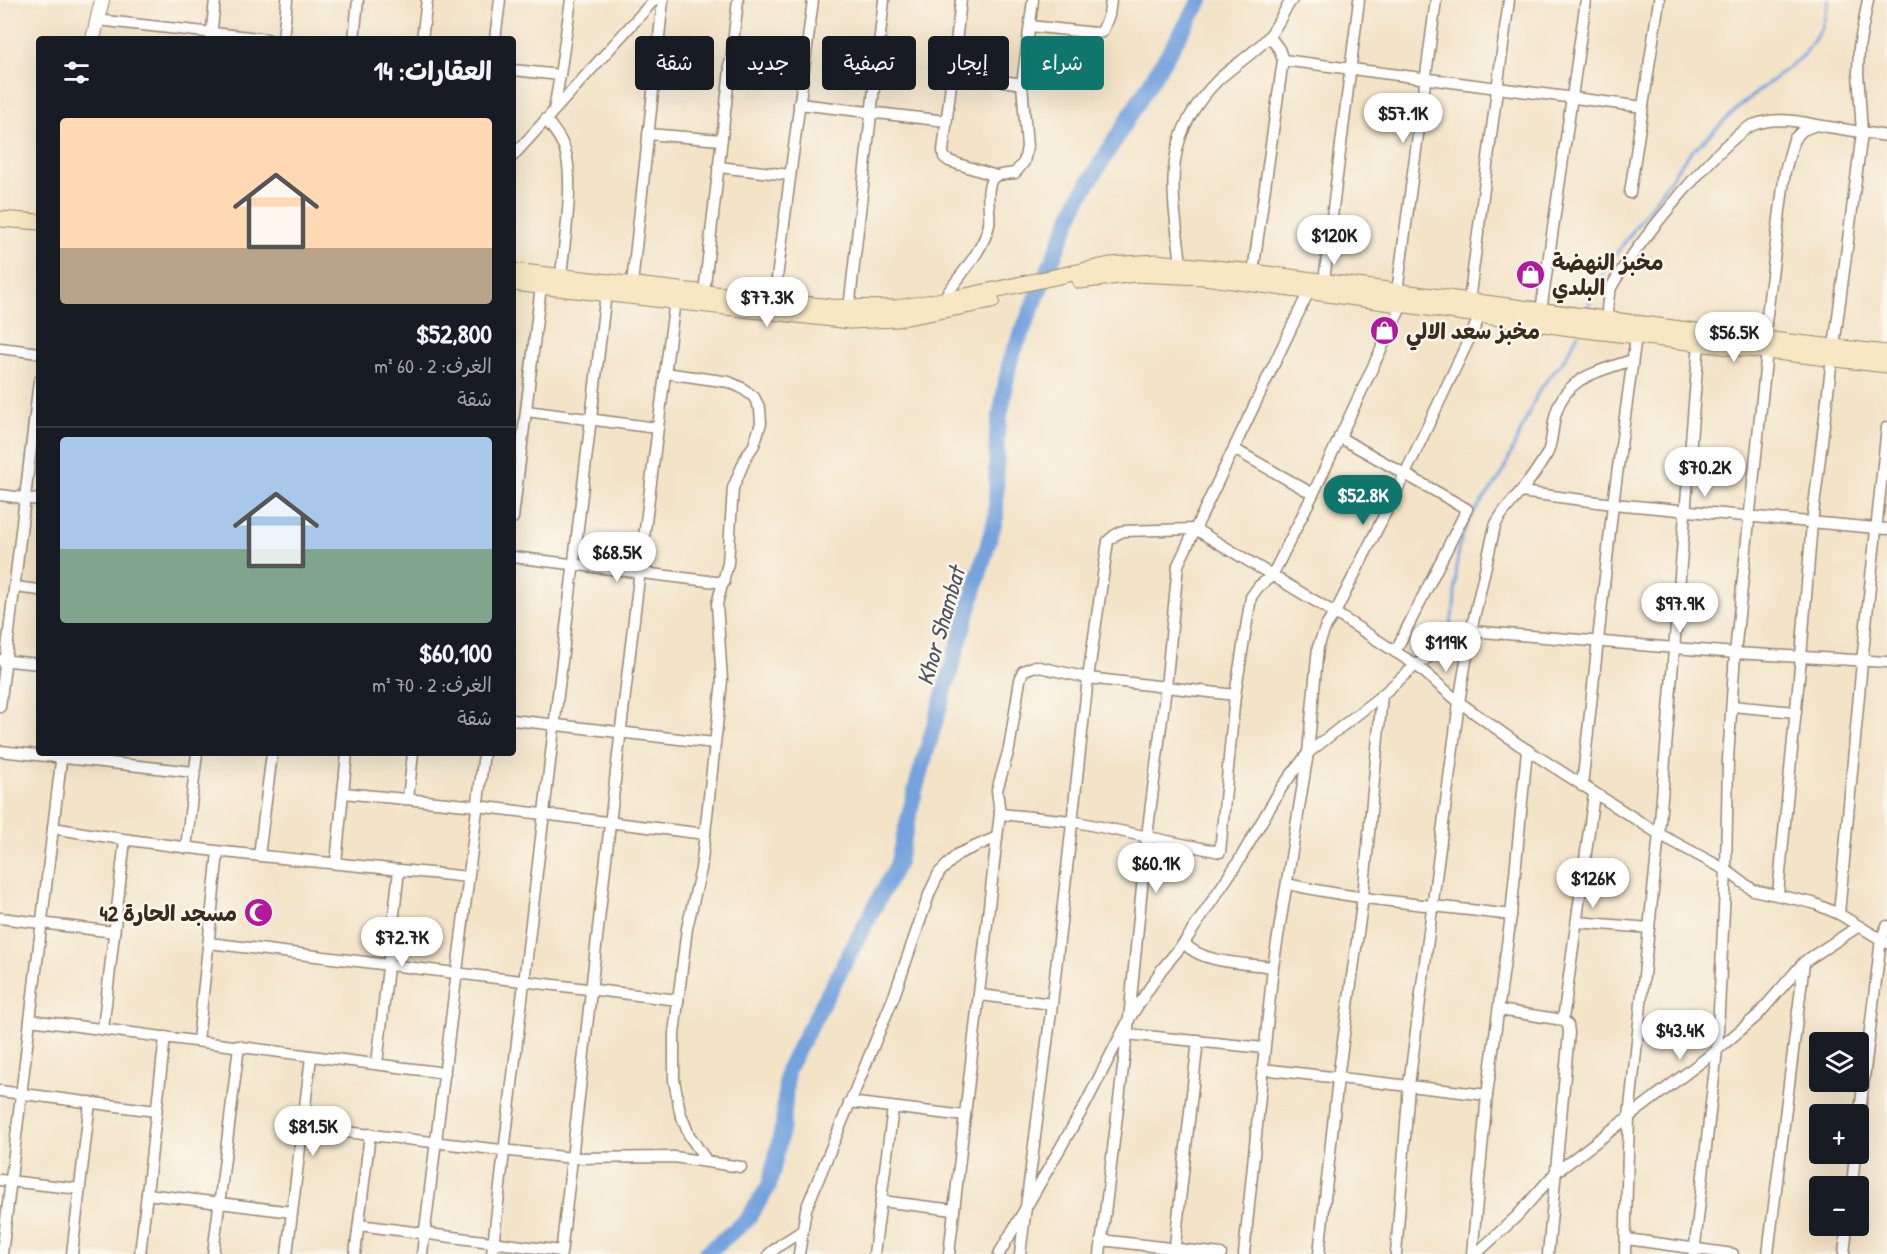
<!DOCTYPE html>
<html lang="ar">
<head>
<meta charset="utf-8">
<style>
  :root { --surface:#171b24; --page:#20242c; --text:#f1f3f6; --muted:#9ea1a6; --line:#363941; --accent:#0f766e }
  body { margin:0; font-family:"Patrick Hand","Playpen Sans Arabic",sans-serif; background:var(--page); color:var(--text); direction:rtl; height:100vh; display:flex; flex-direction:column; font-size:22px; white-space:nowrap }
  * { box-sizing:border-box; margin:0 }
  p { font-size:20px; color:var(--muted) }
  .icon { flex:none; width:33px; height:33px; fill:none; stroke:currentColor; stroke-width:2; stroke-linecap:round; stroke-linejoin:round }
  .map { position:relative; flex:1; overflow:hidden; direction:ltr }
  .sheet { position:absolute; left:36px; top:36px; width:480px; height:720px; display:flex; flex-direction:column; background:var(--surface); border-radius:6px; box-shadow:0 6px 24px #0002; direction:rtl }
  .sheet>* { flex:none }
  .top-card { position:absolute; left:534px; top:36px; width:570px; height:54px; direction:rtl; display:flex; gap:12px }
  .fabs { position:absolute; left:1809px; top:1032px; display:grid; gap:12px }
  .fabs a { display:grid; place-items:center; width:60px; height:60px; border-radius:6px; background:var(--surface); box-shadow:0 6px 24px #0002; font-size:30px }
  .price { position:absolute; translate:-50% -51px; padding:0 14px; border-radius:21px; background:#fff; color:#222; font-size:20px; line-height:39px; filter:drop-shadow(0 2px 3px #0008) }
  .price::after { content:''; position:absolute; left:50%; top:36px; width:18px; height:14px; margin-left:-9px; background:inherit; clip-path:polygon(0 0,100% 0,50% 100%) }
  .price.selected { background:var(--accent); color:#fff }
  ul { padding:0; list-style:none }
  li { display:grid; align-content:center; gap:12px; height:318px; padding:0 24px }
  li+li { border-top:2px solid var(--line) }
  li span { display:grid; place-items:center; height:186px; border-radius:6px; color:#555 }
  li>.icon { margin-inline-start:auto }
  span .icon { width:108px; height:108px; fill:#fffc; stroke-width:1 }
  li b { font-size:26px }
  h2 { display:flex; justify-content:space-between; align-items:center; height:72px; padding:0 24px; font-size:26px }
  .tag { padding:0 21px; border-radius:6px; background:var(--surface); box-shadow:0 6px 24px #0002; font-size:21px; line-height:54px }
  .tag.selected { background:var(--accent); color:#fff }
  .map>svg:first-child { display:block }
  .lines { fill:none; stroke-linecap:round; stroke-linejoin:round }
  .stream { stroke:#74a3dd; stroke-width:3 }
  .river { stroke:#74a3dd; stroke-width:16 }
  .minor-casing { stroke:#978672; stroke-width:13 }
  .tertiary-casing { stroke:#978672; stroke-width:16 }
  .secondary-casing { stroke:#978672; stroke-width:17 }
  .minor { stroke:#fff; stroke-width:10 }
  .tertiary { stroke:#fff; stroke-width:14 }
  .secondary { stroke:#f7e8c3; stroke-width:15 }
  .labels { text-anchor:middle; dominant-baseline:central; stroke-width:5; stroke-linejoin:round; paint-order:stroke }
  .poi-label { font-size:22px; font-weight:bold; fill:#3b2a1e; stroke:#fbf7ec; text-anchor:start }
  .water-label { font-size:24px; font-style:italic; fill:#4f5461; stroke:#fbf7ec }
</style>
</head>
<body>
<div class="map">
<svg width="1887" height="1254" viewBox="0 0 1887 1254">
  <rect width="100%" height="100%" fill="#fbf7ec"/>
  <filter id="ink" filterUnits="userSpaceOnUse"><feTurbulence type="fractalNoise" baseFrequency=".0167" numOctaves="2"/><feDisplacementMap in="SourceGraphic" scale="12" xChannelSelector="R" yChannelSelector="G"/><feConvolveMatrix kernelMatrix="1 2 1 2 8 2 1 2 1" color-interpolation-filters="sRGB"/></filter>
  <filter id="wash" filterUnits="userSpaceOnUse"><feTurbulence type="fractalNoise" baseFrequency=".008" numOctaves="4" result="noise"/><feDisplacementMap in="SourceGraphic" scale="24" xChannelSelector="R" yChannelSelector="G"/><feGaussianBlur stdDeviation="1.35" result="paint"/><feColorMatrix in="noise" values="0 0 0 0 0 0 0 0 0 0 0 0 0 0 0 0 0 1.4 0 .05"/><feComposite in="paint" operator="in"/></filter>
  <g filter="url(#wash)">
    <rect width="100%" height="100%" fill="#f3e3c7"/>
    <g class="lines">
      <!-- stream -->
      <g class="stream">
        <path d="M1587,311L1596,286L1609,264L1687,156L1741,105L1804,55L1822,28L1829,0"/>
        <path d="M1426,643L1443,634L1450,625L1454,609L1458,549L1468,520L1501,476L1539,390L1566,357L1578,334"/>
      </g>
      <!-- river -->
      <path class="river" d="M705,1254L746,1221L769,1186L783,1125L787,1070L897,865L916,787L996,517L997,433L1010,360L1078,200L1201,0"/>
    </g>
  </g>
  <g filter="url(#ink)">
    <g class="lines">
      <defs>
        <g id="minor">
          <path d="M961,0L943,151L944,157L949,161L996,176"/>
          <path d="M97,20L267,39"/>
          <path d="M1030,26L1095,33L1102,32L1109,15L1111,0"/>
          <path d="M211,38L215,0"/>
          <path d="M283,39L287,0"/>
          <path d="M354,39L358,0"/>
          <path d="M422,39L427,0"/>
          <path d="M495,39L500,0"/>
          <path d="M1283,60L1643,107"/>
          <path d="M729,65L802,74"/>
          <path d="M513,70L560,75L554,110"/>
          <path d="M952,73L1022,84"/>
          <path d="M560,75L571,0"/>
          <path d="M799,104L946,121"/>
          <path d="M546,119C551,127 558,134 562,143C577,171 564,243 561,276"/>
          <path d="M648,134L721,140"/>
          <path d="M513,156L654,0"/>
          <path d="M718,167L790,175"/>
          <path d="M1630,193L1659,0"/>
          <path d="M1181,263C1172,189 1160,138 1218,80C1233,66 1260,49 1270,35C1279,24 1283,11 1292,0"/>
          <path d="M1253,272L1283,60L1279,49L1270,37"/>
          <path d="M1324,281L1359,0"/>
          <path d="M632,284L663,0"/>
          <path d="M1397,292L1436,0"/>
          <path d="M704,293L738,0"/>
          <path d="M774,301L813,0"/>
          <path d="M942,301C957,278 983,252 989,225C991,211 984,190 993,178C997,174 1009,174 1015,173L1024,162L1027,147L1022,84L1033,0"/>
          <path d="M1469,301L1509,0"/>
          <path d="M849,309L884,0"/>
          <path d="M1541,311L1586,0"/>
          <path d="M1607,320C1607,309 1607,298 1611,288C1626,257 1723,137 1753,125C1773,117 1796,120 1816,125"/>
          <path d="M1764,339L1785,171L1794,139L1803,130L1816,125L1887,136"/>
          <path d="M1834,347L1862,133L1858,72L1859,47L1868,0"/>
          <path d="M0,348L39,353"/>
          <path d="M665,373L729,382L742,388L754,397L760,409L761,423L754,445L746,457L733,488L728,563L717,604L722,681L701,869L687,928L674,1034V1080L680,1112L689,1135L706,1160"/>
          <path d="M526,411L657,428"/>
          <path d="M1339,437L1467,509L1395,652"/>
          <path d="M1234,449L1313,494"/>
          <path d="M1521,492L1613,504L1887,529"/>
          <path d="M0,495L39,500"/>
          <path d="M513,518L541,286"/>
          <path d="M513,557L724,583"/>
          <path d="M15,587L39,590"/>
          <path d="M0,660L39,664"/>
          <path d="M1732,706L1796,712"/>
          <path d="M0,707L39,381"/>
          <path d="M513,720L714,743"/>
          <path d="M0,751L194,772"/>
          <path d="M1582,786L1613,504L1636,336"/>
          <path d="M343,793L477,806L705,834"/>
          <path d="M408,799L413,753"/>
          <path d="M1000,814L1072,821L1220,852L1235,695L1251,597L1259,586L1272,576L1313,494L1402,305"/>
          <path d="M53,828C191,852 330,862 468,877"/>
          <path d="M186,848L197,753"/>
          <path d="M259,856L272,753"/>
          <path d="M336,863L347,753"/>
          <path d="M1288,884C1361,901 1437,905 1511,915"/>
          <path d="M1778,894L1801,657L1812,523L1832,359"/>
          <path d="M1839,914L1862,662L1887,427"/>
          <path d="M0,918L114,932"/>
          <path d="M1577,922L1649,928"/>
          <path d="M209,943L678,1000"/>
          <path d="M1184,943C1202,964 1246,963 1273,967"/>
          <path d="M980,995L1052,1004"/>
          <path d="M1499,1010L1563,1020L1568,1025L1569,1033L1548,1254"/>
          <path d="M30,1020L445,1073"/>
          <path d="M1563,1020L1594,794"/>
          <path d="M103,1029L125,840"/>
          <path d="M1126,1034L1264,1048"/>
          <path d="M198,1041L218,852"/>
          <path d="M377,1064L399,870"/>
          <path d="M1262,1069L1487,1095"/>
          <path d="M0,1091L156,1111"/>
          <path d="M849,1102L965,1116"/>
          <path d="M302,1127L572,1158L674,1157L741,1167"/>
          <path d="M1858,1128L1881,939L1887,926"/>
          <path d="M0,1180L80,1189"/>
          <path d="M1852,1186L1855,1154"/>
          <path d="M147,1194L292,1212"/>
          <path d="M881,1201L954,1210"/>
          <path d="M359,1225L561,1251"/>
          <path d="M1627,1239L1733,1254"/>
          <path d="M1101,1240L1221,1254"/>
          <path d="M2,1254L62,753"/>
          <path d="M72,1254L90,1102"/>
          <path d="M140,1254L165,1037"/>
          <path d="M213,1254L239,1046"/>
          <path d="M287,1254L311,1057"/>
          <path d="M355,1254L370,1134"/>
          <path d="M422,1254L484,753"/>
          <path d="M492,1254C530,934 567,613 606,293"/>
          <path d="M561,1254C598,936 631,618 675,301"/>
          <path d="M769,1254L780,1245L802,1231"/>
          <path d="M799,1254L806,1209L894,996L930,892L939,873L958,854L997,837"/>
          <path d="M874,1254L893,1108"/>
          <path d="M949,1254L997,837L1000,814L997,790L1009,749L1020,680L1023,671L1035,666L1088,678L1235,695"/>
          <path d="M999,1254L1084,1107L1129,1019L1162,969L1184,943L1238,862L1282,787L1308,753L1382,695L1416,665L1471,631L1495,526C1501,512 1511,504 1520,492C1530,481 1539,467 1547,454C1553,442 1552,426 1556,413C1566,376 1601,371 1632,360"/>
          <path d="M1020,1254L1052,1004L1088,678L1108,541L1115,535L1123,531L1195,529L1335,613L1416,665L1459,702L1518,744L1659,834L1726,870L1753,890L1813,903L1839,914L1887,943"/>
          <path d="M1100,1254L1129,1019L1147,836L1166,687L1178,565L1309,291"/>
          <path d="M1174,1254L1198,1040"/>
          <path d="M1244,1254L1273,967L1308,753L1318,647L1326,626L1335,613L1405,474L1480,316"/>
          <path d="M1319,1254L1338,1078L1363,897L1382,695"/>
          <path d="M1396,1254L1409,1085L1459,702L1471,631L1735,653L1887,662"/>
          <path d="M1472,1254L1487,1095L1511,915L1527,750"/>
          <path d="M1476,1254L1517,1216L1555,1173L1717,1050L1757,1016L1804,962L1859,926"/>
          <path d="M1625,1254L1629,1117L1659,834L1699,343"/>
          <path d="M1694,1254L1717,1050L1726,870L1728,759L1735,653L1767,351"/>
          <path d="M1768,1254L1804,963"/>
          <path d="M1844,1254L1847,1226"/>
        </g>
        <path id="tertiary" d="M93,39L102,0"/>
        <g id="secondary">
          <path d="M0,219L39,222"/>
          <path d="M513,271L831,307L897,308L966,296L1110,265L1156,262L1253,272L1703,332L1887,353"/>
          <path d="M1080,281L1134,274L1204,277L1585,330L1887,365"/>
          <path d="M513,283L850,321L897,319L992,301"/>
        </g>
      </defs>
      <!-- minor casing -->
      <use href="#minor" class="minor-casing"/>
      <!-- tertiary casing -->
      <use href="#tertiary" class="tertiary-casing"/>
      <!-- secondary casing -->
      <use href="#secondary" class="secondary-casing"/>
      <!-- minor -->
      <use href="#minor" class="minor"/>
      <!-- tertiary -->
      <use href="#tertiary" class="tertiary"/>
      <!-- secondary -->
      <use href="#secondary" class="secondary"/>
    </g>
  </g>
  <!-- icons -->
  <defs>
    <symbol id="shop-disc" viewBox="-11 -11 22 22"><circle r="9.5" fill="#b5179e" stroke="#fbf7ec"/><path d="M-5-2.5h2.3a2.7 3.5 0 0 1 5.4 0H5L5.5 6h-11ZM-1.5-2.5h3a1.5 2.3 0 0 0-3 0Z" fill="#fff"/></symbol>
    <symbol id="mosque-disc" viewBox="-11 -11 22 22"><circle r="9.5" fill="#b5179e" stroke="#fbf7ec"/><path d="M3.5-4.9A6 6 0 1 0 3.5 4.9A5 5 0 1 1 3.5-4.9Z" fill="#fff"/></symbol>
  </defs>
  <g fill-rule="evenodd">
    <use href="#shop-disc" x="1514" y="258" width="33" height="33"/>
    <use href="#shop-disc" x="1368" y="314" width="33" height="33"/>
    <use href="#mosque-disc" x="242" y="896" width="33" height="33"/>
  </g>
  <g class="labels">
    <!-- poi labels -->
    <g class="poi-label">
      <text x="1552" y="262">مخبز النهضة<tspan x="1552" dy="25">البلدي</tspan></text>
      <text x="1406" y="331">مخبز سعد الالي</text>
      <text x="237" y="913" text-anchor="end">مسجد الحارة 42</text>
    </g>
    <!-- water labels -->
    <g class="water-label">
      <text transform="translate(940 626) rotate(-74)">Khor Shambat</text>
    </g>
  </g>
</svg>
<div class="fabs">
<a><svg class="icon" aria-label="layers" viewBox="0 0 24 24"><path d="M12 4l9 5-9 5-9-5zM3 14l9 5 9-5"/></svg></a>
<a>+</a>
<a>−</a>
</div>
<b class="price" style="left:1403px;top:144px">$57.1K</b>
<b class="price" style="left:1334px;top:266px">$120K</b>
<b class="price" style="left:767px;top:328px">$77.3K</b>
<b class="price" style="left:1734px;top:363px">$56.5K</b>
<b class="price" style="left:1705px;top:498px">$70.2K</b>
<b class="price selected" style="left:1363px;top:526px">$52.8K</b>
<b class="price" style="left:617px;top:583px">$68.5K</b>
<b class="price" style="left:1680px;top:634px">$97.9K</b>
<b class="price" style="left:1446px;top:673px">$119K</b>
<b class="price" style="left:1156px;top:894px">$60.1K</b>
<b class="price" style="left:1593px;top:909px">$126K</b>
<b class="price" style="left:402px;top:968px">$72.7K</b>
<b class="price" style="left:1680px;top:1061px">$43.4K</b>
<b class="price" style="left:313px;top:1157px">$81.5K</b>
<div class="top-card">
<a class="tag selected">شراء</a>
<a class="tag">إيجار</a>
<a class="tag">تصفية</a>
<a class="tag">جديد</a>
<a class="tag">شقة</a>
</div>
<section class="sheet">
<h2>العقارات: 14<svg class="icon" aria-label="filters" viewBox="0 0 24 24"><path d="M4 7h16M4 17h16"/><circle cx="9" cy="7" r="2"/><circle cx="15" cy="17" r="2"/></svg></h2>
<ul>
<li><span style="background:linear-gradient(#ffd9b3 70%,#b9a48a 0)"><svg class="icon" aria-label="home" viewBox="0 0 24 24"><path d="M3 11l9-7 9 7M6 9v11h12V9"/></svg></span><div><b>$52,800</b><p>الغرف: 2 · 60 m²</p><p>شقة</p></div></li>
<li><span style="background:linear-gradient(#a9c7e8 60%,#7fa58c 0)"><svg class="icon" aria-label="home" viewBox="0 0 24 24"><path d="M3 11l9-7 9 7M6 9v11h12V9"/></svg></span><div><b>$60,100</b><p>الغرف: 2 · 70 m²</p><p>شقة</p></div></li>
</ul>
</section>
</div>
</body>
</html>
